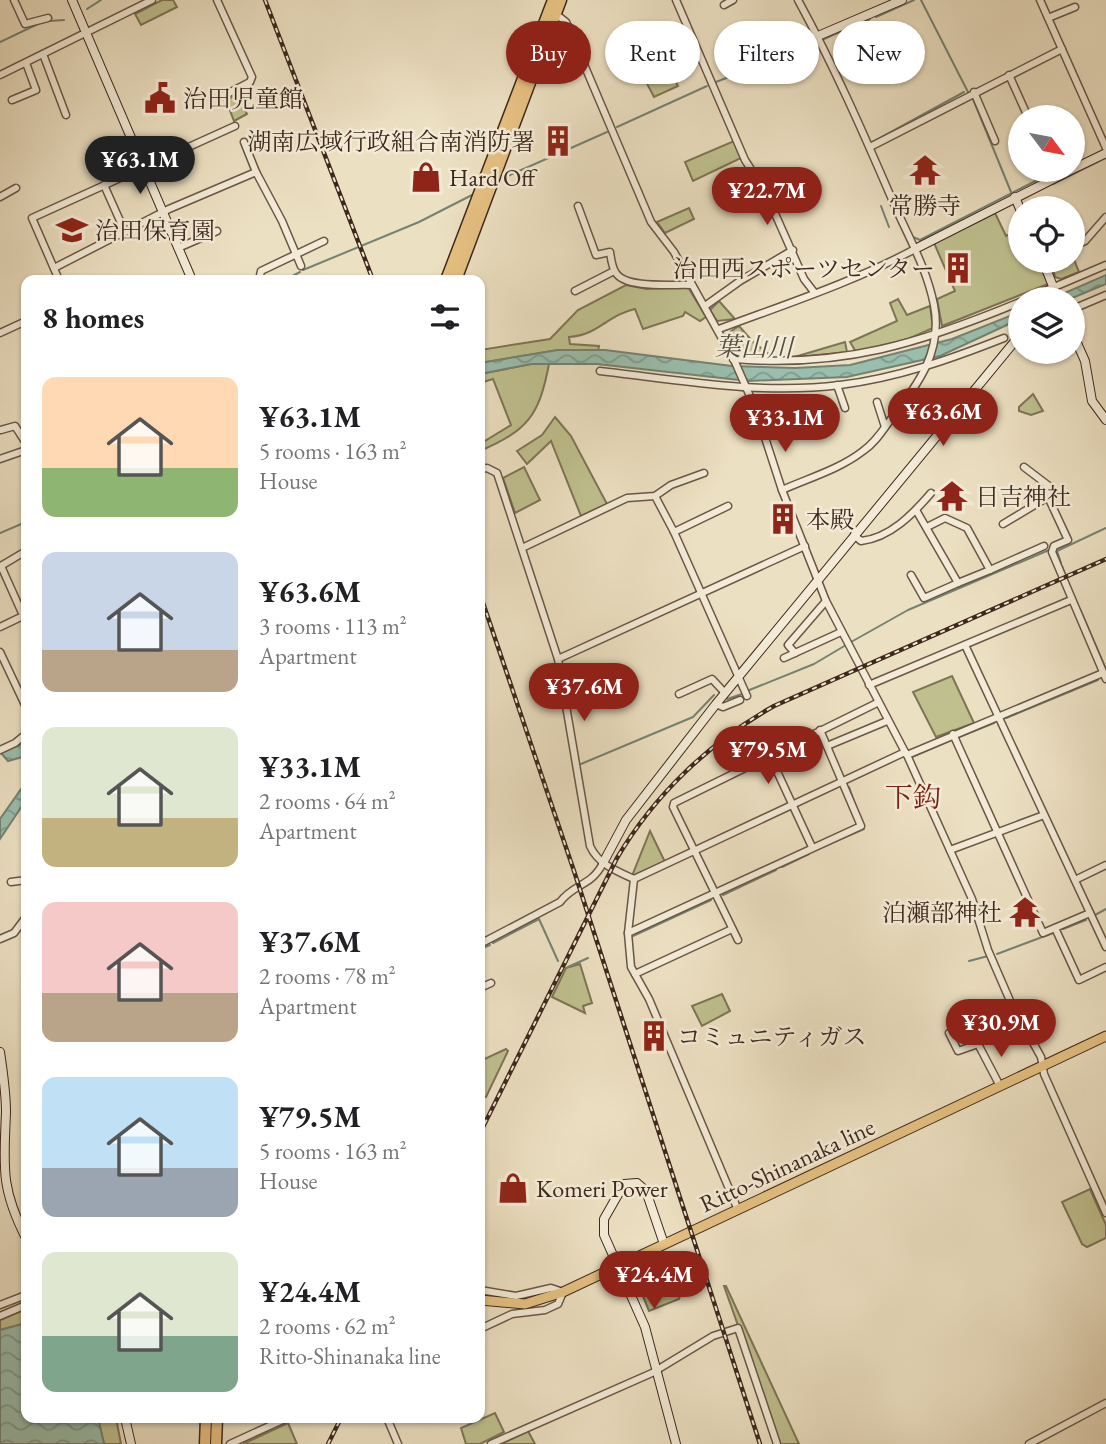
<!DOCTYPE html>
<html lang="en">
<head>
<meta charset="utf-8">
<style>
  :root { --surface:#fff; --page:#f6f6f6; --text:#202124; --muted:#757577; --accent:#8f2418 }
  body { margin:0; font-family:"EB Garamond","Noto Serif JP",serif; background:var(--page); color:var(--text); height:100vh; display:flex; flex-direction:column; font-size:26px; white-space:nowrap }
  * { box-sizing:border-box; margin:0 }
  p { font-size:23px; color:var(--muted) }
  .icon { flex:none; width:38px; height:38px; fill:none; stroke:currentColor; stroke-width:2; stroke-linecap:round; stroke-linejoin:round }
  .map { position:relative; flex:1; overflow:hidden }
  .details { position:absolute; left:21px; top:275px; width:464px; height:1148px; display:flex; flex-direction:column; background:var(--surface); border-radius:14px; box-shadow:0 2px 5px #0004 }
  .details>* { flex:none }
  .guide { position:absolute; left:506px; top:21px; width:495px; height:63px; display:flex; gap:14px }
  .needle { width:46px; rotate:122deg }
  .controls { position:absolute; left:1008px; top:105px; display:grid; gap:14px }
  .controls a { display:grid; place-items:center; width:77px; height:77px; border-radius:50%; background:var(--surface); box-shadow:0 2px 5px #0004; font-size:35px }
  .price { position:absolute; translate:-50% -60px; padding:0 16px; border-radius:24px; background:var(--accent); color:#fff; font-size:23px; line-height:46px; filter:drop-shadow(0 2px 4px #0008) }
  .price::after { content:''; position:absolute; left:50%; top:42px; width:21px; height:16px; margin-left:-10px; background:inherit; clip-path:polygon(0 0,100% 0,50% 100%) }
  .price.current { background:#222; color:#fff }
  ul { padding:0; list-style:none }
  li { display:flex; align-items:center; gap:21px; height:175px; padding:0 21px }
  li span { display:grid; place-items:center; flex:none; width:196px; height:140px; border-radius:14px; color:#555 }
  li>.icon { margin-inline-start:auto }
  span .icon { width:84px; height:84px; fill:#fffc; stroke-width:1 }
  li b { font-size:30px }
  h2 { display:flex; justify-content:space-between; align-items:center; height:84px; padding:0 21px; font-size:30px }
  .tag { padding:0 24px; border-radius:32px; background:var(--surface); box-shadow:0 2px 5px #0004; font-size:24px; line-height:63px }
  .tag.current { background:var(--accent); color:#fff }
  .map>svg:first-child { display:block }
  .green { fill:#bfc08e; stroke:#7e7456; stroke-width:2 }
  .water { fill:url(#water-waves); stroke:#758273; stroke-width:2 }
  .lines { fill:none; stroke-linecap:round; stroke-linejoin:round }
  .stream { stroke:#758273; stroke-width:2 }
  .street-casing { stroke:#6a5646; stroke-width:9 }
  .secondary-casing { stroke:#3e281d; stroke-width:10 }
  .primary-casing { stroke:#3e281d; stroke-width:11 }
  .highway-casing { stroke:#3e281d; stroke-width:13 }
  .street { stroke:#f3ebd7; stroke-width:6 }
  .secondary { stroke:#f3ebd7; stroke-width:8 }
  .primary { stroke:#e6c081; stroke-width:9 }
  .highway { stroke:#e6c081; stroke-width:10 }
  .rail-casing { stroke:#3e281d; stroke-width:4.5 }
  .rail { stroke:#f3ebd7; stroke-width:2; stroke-dasharray:5; stroke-linecap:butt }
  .labels { text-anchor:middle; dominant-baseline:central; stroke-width:5; stroke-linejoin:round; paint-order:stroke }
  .poi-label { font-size:24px; fill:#3e281d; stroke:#f3ebd7; text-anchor:start }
  .street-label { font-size:24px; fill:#3e281d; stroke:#f3ebd7 }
  .water-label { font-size:26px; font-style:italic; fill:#554e41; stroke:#f3ebd7 }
  .quarter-label { font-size:28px; fill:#7a1f14; stroke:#f3ebd7 }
</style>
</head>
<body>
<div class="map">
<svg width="1106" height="1444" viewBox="0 0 1106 1444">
  <defs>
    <pattern id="water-waves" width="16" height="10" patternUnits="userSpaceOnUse" patternTransform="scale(1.75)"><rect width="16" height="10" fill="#9abead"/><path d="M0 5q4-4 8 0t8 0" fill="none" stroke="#7f9a8c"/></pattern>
  </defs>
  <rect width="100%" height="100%" fill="#ece0c2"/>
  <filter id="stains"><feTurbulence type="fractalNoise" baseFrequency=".00286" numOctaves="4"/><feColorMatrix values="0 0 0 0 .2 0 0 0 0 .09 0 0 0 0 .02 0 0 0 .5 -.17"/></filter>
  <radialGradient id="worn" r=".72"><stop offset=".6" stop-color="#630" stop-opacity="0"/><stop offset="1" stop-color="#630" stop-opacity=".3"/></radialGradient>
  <!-- green -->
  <g class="green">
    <path d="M162,0H173L177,7L141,25L135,14Z"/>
    <path d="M668,66L678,86L654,97L644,78Z"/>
    <path d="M237,94L247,114L234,121L226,100Z"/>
    <path d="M734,141L741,158L693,181L685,162Z"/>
    <path d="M689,208L694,219L665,233L657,222Z"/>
    <path d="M995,213L1006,236L1020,229V261H1038L1048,284L942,326L937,299L955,291L934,243Z"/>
    <path d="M1073,257L1079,272L1061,279L1055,277L1051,261H1073Z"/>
    <path d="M626,285L647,289L688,287L706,317L700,321L685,312L683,316L643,329L635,309C607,315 599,335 569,337L570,344L599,346L598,351L558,350L480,363V350L550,339L578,310Z"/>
    <path d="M898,299L907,315L930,306L933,328L908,339L856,352L850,342L897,321L890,303Z"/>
    <path d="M719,301L735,319L717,321L710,310Z"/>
    <path d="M739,326L753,342L774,358L735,354L725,335Z"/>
    <path d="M845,342L847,352L791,358Z"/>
    <path d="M531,364H549C539,416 528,430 480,451V444L511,425L493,379L480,383V374Z"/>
    <path d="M1033,394L1043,411L1031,415L1019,411V407Z"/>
    <path d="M555,417L571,436L607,504L581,516L551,441L527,464L517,451L542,435Z"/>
    <path d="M524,467L540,500L515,513L503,478Z"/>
    <path d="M952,676L974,723L936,737L913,692Z"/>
    <path d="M650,831L665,862L632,876Z"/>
    <path d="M580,964L592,1003L583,1006L585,1013L552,997L566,968Z"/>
    <path d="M722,994L730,1011L702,1026L692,1006Z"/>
    <path d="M506,1049L508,1051L486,1097L483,1096L480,1061Z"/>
    <path d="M1090,1189L1106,1225V1238L1087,1247L1082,1244L1062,1202Z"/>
    <path d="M669,1269L681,1293L679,1299L649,1311L638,1284Z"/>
    <path d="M724,1286H726L799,1444H780Z"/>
    <path d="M26,1309V1323L0,1330V1320Z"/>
    <path d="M495,1413L504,1432L480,1444H466L461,1428Z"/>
    <path d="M98,1418H116L121,1444H104Z"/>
    <path d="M288,1423L297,1444H243Z"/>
    <path d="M528,1431L535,1444H501Z"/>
  </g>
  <!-- water -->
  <g class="water">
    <path d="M1106,275V284L1070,299H1051Z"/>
    <path d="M1020,312V319L940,356L847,377L748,381L597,364H531L480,374V363L558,350H605L732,366L795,368L850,365L952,339Z"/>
    <path d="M26,739V756L8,761L1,753L22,744Z"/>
    <path d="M26,782V800L0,839V819Z"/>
    <path d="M26,1323V1418H98L104,1444H0V1330Z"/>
  </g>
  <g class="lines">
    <!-- stream -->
    <g class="stream">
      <path d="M921,0L968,92"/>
      <path d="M87,9L101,0"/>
      <path d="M876,17L914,0"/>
      <path d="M49,21L64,20"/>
      <path d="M824,39L870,19"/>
      <path d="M0,42L40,23"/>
      <path d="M716,82L816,43"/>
      <path d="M973,99L1011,192"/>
      <path d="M617,127L707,86"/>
      <path d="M871,143L964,92"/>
      <path d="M503,178L607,132"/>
      <path d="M1053,184L1106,158"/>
      <path d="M881,206L889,227"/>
      <path d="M913,237L920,240L1047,175"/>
      <path d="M303,270L419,222L472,195"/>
      <path d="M285,280L300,272"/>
      <path d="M0,533L26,522"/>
      <path d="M1061,563L1057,551L1106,528"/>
      <path d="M1062,566L1069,585"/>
      <path d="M1080,609L1106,669"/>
      <path d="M851,642L908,610L1049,550"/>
      <path d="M747,691L814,664L846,645"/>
      <path d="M727,699L742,694"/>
      <path d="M1006,718L1098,680"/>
      <path d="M959,737L994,723"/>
      <path d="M912,757L951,740"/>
      <path d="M581,764L693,717L714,695"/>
      <path d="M818,849L864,829L849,787"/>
      <path d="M782,867L809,854"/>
      <path d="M723,895L776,870"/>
      <path d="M1095,915L1106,909"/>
      <path d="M1063,929L1086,920"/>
      <path d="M633,936L711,900"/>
      <path d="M493,943L539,919L558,961"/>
      <path d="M480,949L490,945"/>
      <path d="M997,954L1053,933"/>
      <path d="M969,961L988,956"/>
      <path d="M568,967L588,958"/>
    </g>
    <defs>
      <g id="street">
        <path d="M14,0L25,24L48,18"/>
        <path d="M217,0L252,77L250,82L223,96"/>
        <path d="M676,0L745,160L765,191L804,279L814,292"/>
        <path d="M1040,0L1106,148"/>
        <path d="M724,5L733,0"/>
        <path d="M556,14L566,22L651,222L674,252L735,362L756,410L782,490L826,601L905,752"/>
        <path d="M1048,18L1075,7"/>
        <path d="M43,54L66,115"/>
        <path d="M0,75L152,0"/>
        <path d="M1009,75L1028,117"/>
        <path d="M974,92L995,141"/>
        <path d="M12,100L36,90L26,63"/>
        <path d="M244,142L256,172"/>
        <path d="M870,147L1062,49"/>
        <path d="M104,185L125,232"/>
        <path d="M0,197L16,188"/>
        <path d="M578,206L596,255L610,252C611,259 612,268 616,273C626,289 674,284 691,285"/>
        <path d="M1073,246L1085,241L1106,217"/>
        <path d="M178,248L217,231"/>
        <path d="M54,268L169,209L256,172L282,221L301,266"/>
        <path d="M59,280L32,218L235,126"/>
        <path d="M259,280L261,271L324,241"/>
        <path d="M575,291L614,271"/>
        <path d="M1026,299L1106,265"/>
        <path d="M705,306L740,281L793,250"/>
        <path d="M1073,309L1106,295"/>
        <path d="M719,329C786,304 854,282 917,248"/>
        <path d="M0,333L26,321"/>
        <path d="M733,359C843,368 921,343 1020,302"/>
        <path d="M600,371C679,380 760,395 840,385C897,378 951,359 1004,338"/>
        <path d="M837,385L845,408"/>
        <path d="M877,402L885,427"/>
        <path d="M1,430L15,426L26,443"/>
        <path d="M0,459L26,450"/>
        <path d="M1024,467L1049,486L1048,497"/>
        <path d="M480,469L487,468L497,473L558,659L590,846C598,864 616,871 634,879"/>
        <path d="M782,490C809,478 840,469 863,451C875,443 883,430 891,419C918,385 943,351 934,305C926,265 906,233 891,197C862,130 833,64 798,0"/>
        <path d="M655,496L674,532L747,696"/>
        <path d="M1003,524L1048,497L1068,540L1054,546L1052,552L1106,679"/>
        <path d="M927,527L945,518L967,528L990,570L958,583"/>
        <path d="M674,532L728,506"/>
        <path d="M854,535L861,541C890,538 913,514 931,493"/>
        <path d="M522,548L627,498L655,496L671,485L704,473"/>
        <path d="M26,551L1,566L26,622"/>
        <path d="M990,570L1044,546"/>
        <path d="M911,575L924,598L958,583L916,510"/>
        <path d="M0,627L23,616"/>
        <path d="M965,645L1106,947"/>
        <path d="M0,652L26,707"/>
        <path d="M795,653L788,645L826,601"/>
        <path d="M784,658L841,632"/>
        <path d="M558,659L805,546"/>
        <path d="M869,685L1071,600"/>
        <path d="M679,694L712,679L725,693"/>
        <path d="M716,704L723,707L740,700"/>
        <path d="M953,734L1043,933L1090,913"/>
        <path d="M827,746L887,721"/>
        <path d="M0,750L15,743L26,734"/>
        <path d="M769,754L812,847"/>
        <path d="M907,755L972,899L988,950L1011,1003L1041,1057L1044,1074L1106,1213"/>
        <path d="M950,850L1044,815"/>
        <path d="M634,879L905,752L907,755L1103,673"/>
        <path d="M634,879L628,933L631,967L649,999L738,1210"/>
        <path d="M1075,880L1106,865"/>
        <path d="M11,882L26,880"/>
        <path d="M1055,928L1079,980L1106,967"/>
        <path d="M628,933L861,826L820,730"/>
        <path d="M0,939L14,933L26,917"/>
        <path d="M738,940L673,807L674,803L877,703"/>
        <path d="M480,944L560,902C574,883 591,887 603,863"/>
        <path d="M635,974L732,929"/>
        <path d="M480,988L491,983"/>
        <path d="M949,1033L958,1051L978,1044L1000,1086"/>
        <path d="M480,1290L516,1296L551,1288L563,1292L558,1304L545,1310L512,1314L480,1329"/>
        <path d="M0,1305L26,1295"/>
        <path d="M0,1316L26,1305"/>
        <path d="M387,1418L398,1444"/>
        <path d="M230,1444L287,1418"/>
        <path d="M491,1444L652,1373L713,1336L738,1328L777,1444"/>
        <path d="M1029,1444L1106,1403"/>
      </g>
      <g id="secondary">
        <path d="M72,0L192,280"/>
        <path d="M818,36L902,0"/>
        <path d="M1073,169L1106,153"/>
        <path d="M1015,197L1020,209"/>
        <path d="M917,248L1071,170"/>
        <path d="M1043,261L1058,299"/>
        <path d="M1073,334L1085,361L1092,401L1106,420"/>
        <path d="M603,863L626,820L716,704L1020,335"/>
        <path d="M0,1052C3,1072 6,1092 6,1112C4,1166 0,1187 26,1238"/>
        <path d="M664,1244L646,1191L637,1183L624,1184L604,1219V1235L645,1327L676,1444"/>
        <path d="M125,1418L131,1444"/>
      </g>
      <path id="primary" d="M480,1300L525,1304L563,1292L1106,1036"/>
      <g id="highway">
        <path d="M446,280L553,0"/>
        <path d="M456,280L561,0"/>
        <path d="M205,1444L206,1418"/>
        <path d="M216,1444L217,1418"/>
      </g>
    </defs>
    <!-- street casing -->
    <use href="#street" class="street-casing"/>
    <!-- secondary casing -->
    <use href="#secondary" class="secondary-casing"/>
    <!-- primary casing -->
    <use href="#primary" class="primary-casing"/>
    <!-- highway casing -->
    <use href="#highway" class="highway-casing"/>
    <!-- street -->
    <use href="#street" class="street"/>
    <!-- secondary -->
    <use href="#secondary" class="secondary"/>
    <!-- primary -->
    <use href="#primary" class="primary"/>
    <!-- highway -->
    <use href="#highway" class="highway"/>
    <defs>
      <g id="rail">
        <path d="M265,0L373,280"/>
        <path d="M480,594L574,871L760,1444"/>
        <path d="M480,1133L617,858C655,794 710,742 774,706L1106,559"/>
        <path d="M328,1444L341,1418"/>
      </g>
    </defs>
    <!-- rail casing -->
    <use href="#rail" class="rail-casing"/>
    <!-- rail -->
    <use href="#rail" class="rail"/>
  </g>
  <!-- icons -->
  <defs>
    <symbol id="civic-bare" viewBox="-9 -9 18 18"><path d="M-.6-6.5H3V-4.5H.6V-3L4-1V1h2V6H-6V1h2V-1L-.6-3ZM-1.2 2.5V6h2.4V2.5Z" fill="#8f2418" stroke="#f3ebd7" stroke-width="2.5" paint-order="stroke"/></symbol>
    <symbol id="building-bare" viewBox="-9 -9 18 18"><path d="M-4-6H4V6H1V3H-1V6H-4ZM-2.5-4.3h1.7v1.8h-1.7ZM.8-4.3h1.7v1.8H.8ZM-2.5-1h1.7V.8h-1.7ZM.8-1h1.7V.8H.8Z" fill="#8f2418" stroke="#f3ebd7" stroke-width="2.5" paint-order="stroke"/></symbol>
    <symbol id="temple-bare" viewBox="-9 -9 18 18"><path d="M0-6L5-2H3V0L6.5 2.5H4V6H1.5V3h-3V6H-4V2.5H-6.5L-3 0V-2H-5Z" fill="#8f2418" stroke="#f3ebd7" stroke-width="2.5" paint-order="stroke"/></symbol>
    <symbol id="shop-bare" viewBox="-9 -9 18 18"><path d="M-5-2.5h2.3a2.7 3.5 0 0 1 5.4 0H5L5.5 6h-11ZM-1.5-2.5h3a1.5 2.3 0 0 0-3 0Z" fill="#8f2418" stroke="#f3ebd7" stroke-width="2.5" paint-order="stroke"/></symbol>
    <symbol id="school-bare" viewBox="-9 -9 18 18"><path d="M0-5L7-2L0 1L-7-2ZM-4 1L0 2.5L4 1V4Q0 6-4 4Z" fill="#8f2418" stroke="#f3ebd7" stroke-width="2.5" paint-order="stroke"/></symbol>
  </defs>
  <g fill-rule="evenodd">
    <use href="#civic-bare" x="138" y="76" width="44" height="44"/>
    <use href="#building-bare" x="536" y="119" width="44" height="44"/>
    <use href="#temple-bare" x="903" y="148" width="44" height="44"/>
    <use href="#shop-bare" x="404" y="155" width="44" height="44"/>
    <use href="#school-bare" x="50" y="208" width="44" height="44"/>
    <use href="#building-bare" x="936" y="246" width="44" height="44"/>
    <use href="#temple-bare" x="930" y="474" width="44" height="44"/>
    <use href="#building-bare" x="761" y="497" width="44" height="44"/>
    <use href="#temple-bare" x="1003" y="890" width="44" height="44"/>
    <use href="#building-bare" x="632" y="1014" width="44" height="44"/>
    <use href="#shop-bare" x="491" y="1166" width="44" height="44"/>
  </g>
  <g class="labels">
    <!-- poi labels -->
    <g class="poi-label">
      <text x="183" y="98">治田児童館</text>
      <text x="535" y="141" text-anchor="end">湖南広域行政組合南消防署</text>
      <text x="449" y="177">Hard Off</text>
      <text x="925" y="205" text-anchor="middle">常勝寺</text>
      <text x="95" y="230">治田保育園</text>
      <text x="935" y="268" text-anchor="end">治田西スポーツセンター</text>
      <text x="975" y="496">日吉神社</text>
      <text x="806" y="519">本殿</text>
      <text x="1002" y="912" text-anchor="end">泊瀬部神社</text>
      <text x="677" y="1036">コミュニティガス</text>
      <text x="536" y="1188">Komeri Power</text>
    </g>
    <!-- street labels -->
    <g class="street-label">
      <text transform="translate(787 1165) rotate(-25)">Ritto-Shinanaka line</text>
    </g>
    <!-- water labels -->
    <g class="water-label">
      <text transform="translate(754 347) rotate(1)">葉山川</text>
    </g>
    <!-- quarter labels -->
    <g class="quarter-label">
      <text x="913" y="797">下鈎</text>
    </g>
  </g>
  <rect width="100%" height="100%" filter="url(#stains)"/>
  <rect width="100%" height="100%" fill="url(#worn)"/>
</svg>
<div class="controls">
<a><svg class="needle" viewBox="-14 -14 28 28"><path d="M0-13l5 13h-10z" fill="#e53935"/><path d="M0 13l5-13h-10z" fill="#757577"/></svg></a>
<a><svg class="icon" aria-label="locate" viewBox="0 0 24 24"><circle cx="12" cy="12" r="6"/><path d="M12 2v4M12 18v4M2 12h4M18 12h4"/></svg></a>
<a><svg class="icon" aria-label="layers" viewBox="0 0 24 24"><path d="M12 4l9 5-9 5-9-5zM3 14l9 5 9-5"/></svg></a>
</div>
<b class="price current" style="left:140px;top:196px">¥63.1M</b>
<b class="price" style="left:767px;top:227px">¥22.7M</b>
<b class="price" style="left:943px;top:448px">¥63.6M</b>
<b class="price" style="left:785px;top:454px">¥33.1M</b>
<b class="price" style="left:584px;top:723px">¥37.6M</b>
<b class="price" style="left:768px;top:786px">¥79.5M</b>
<b class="price" style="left:1001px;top:1059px">¥30.9M</b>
<b class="price" style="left:654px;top:1311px">¥24.4M</b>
<div class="guide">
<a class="tag current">Buy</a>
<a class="tag">Rent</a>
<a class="tag">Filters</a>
<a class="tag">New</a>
</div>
<section class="details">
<h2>8 homes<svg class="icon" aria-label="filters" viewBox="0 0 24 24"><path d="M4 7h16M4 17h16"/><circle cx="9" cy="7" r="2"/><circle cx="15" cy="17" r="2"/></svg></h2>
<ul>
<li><span style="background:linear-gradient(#ffd9b3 65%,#8fb573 0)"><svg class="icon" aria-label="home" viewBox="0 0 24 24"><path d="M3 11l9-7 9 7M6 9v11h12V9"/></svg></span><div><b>¥63.1M</b><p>5 rooms · 163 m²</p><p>House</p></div></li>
<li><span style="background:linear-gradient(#c9d6e8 70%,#b9a48a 0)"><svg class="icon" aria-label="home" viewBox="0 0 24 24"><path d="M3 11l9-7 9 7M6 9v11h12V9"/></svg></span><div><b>¥63.6M</b><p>3 rooms · 113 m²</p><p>Apartment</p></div></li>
<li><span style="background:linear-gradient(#dfe7d0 65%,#c2b280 0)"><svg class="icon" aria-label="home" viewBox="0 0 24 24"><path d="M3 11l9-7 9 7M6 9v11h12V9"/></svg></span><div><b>¥33.1M</b><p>2 rooms · 64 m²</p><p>Apartment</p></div></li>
<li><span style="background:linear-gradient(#f6c9c9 65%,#b9a48a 0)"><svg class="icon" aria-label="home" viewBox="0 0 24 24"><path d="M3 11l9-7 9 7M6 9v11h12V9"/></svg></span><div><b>¥37.6M</b><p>2 rooms · 78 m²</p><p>Apartment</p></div></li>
<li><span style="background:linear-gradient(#bfe0f5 65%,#9aa5b1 0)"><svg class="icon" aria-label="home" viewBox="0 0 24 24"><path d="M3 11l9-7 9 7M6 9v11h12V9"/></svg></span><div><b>¥79.5M</b><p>5 rooms · 163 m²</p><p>House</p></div></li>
<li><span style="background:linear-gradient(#dfe7d0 60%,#7fa58c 0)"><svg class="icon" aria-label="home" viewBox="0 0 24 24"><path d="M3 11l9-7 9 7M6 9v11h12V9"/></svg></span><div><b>¥24.4M</b><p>2 rooms · 62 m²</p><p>Ritto-Shinanaka line</p></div></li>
</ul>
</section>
</div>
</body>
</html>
